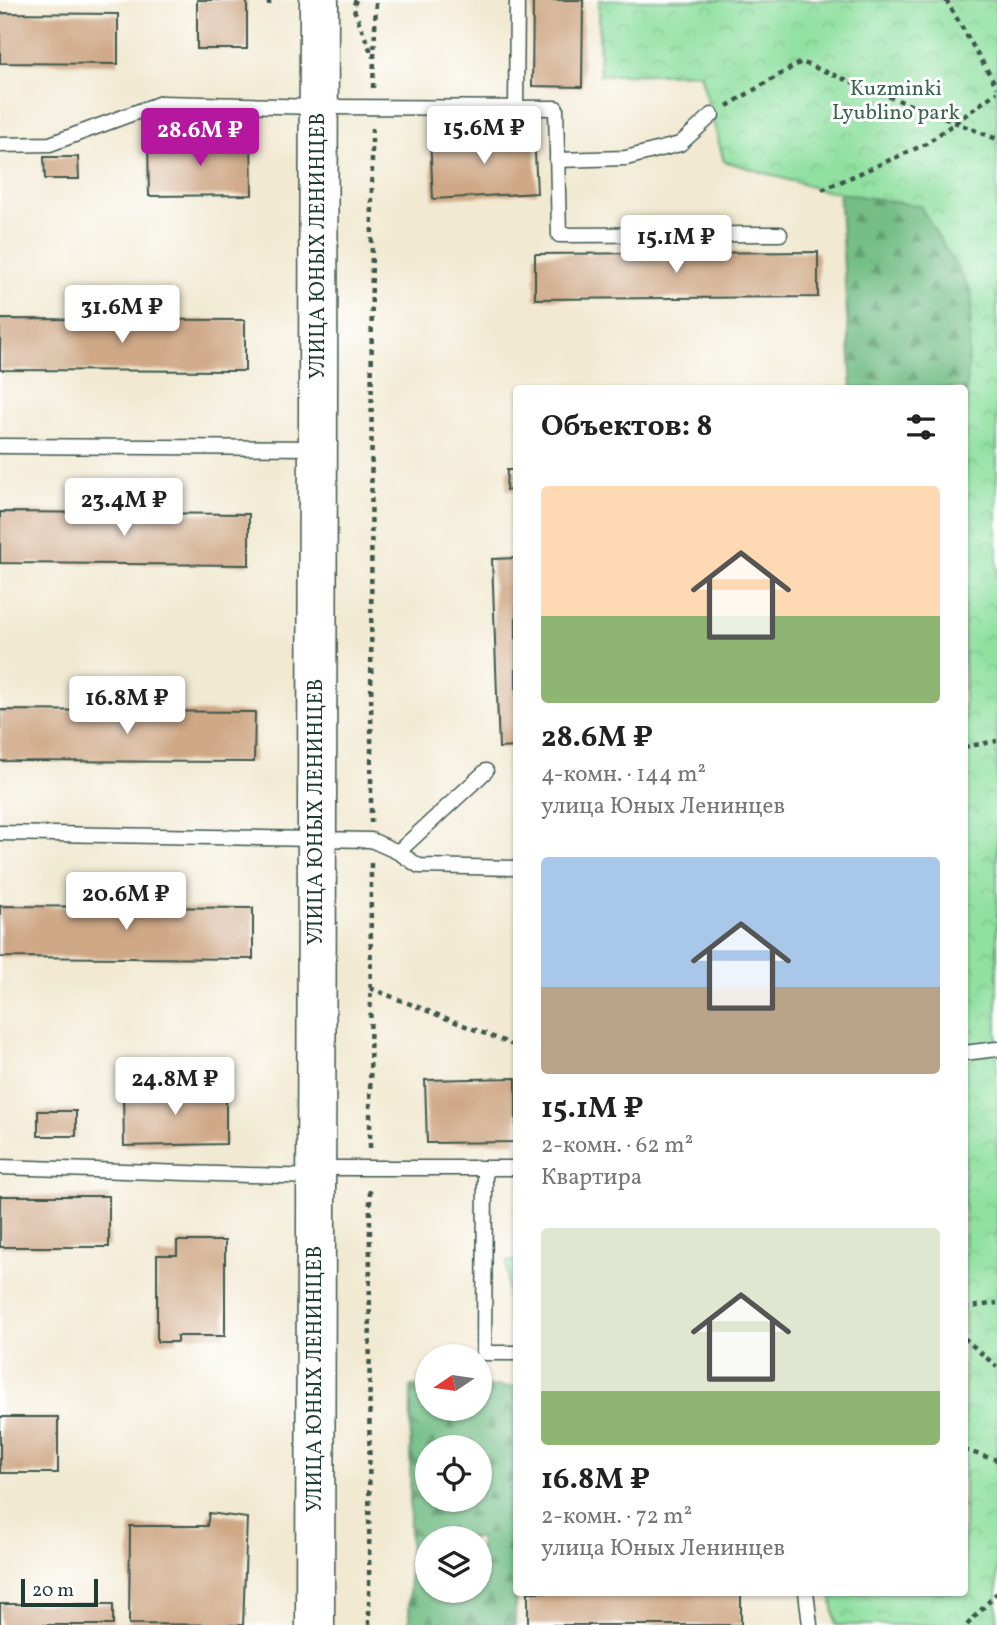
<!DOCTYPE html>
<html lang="ru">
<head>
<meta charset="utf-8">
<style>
  :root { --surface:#fff; --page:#f2f2f2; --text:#222; --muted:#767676; --accent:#b5179e }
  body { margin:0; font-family:Vollkorn,serif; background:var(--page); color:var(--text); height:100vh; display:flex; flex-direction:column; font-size:26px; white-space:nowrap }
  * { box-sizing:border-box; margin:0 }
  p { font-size:23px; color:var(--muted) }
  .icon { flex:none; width:38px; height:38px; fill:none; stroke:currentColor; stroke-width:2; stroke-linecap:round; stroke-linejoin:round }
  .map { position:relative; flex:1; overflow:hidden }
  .details { position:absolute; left:513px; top:385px; width:455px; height:1211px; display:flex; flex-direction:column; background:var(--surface); border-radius:7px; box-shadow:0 2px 5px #0004 }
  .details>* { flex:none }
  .needle { width:46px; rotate:257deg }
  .tools { position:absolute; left:415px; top:1344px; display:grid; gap:14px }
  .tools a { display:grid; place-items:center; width:77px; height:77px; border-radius:50%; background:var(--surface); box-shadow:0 2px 5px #0004; font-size:35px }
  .scale { position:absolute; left:21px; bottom:18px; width:77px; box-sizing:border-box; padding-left:7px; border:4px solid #1f3d34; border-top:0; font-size:19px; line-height:24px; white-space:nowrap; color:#1f3d34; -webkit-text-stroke:5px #fff; paint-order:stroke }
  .price { position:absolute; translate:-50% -60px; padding:0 16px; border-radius:7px; background:#fff; color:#222; font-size:23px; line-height:46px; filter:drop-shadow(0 2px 4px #0008) }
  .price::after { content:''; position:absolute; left:50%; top:42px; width:21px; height:16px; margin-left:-10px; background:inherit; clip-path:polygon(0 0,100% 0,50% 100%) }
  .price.active { background:var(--accent); color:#fff }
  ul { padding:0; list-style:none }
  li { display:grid; align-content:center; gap:14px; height:371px; padding:0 28px }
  li span { display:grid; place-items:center; height:217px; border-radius:7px; color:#555 }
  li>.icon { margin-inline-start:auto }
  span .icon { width:126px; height:126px; fill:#fffc; stroke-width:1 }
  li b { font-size:30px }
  h2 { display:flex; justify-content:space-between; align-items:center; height:84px; padding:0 28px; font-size:30px }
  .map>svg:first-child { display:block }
  .forest { fill:url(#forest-firs); stroke:#4a7e5d; stroke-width:2; fill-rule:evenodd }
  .park { fill:url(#park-crowns); stroke:#588e6a; stroke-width:2 }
  .building { fill:#cfa886 }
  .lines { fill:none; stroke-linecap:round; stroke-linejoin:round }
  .service-casing { stroke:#3e574c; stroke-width:17 }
  .secondary-casing { stroke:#3e574c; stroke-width:41 }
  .path { stroke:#3e574c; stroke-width:4.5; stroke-dasharray:5 5; stroke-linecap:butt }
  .service { stroke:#fff; stroke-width:14 }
  .secondary { stroke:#fff; stroke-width:38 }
  .labels { text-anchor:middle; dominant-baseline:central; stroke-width:6; stroke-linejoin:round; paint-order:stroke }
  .park-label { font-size:21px; fill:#3b664f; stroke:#fff }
  .street-label { font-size:21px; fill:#1f3d34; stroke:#fff }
</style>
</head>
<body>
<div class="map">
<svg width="997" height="1625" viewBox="0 0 997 1625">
  <defs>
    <pattern id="forest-firs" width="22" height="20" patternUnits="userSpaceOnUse" patternTransform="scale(1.75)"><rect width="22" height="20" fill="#74be86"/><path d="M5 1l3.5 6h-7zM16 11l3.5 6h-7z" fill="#5f9c6e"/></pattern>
    <pattern id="park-crowns" width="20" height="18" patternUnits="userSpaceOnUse" patternTransform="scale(1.75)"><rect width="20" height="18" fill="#90e0a0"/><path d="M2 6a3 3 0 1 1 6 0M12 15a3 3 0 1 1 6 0" fill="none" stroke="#7cc18a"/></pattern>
  </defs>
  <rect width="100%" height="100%" fill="#fff"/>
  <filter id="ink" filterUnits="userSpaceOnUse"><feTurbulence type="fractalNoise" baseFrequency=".0143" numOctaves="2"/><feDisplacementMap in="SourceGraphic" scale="14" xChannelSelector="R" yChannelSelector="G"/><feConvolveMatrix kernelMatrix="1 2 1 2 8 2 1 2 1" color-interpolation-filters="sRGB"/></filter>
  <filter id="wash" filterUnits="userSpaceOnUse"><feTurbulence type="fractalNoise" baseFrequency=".00686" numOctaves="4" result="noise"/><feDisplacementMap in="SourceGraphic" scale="28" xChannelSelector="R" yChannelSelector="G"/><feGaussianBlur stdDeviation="1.57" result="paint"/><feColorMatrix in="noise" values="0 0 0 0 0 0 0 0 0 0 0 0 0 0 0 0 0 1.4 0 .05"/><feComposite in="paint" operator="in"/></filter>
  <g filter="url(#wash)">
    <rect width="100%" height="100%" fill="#f1e9d1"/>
    <!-- forest -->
    <g class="forest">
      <path d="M599,0H997V1625H836L831,1593L964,1592V388H852L839,193L724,161L700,73L600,75Z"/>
      <path d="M411,1386H427V1409H480V1386L516,1387L515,1625H409ZM427,1447H480V1500H427ZM427,1538H480V1591H427Z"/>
    </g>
    <!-- park -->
    <g class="park">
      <path d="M599,0H997V1625H836L831,1593L964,1592V442L972,293L920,206L822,190L724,161L700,73L600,75Z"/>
      <path d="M507,1261H516V1316H508Z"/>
    </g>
    <g id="blocks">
      <!-- building -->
      <g class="building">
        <rect x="197" y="0" width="50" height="49"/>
        <path d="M533,0H583L582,87L532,86Z"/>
        <path d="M0,13L118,14V64L0,63Z"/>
        <path d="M534,132L537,193L433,199L430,138Z"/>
        <path d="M251,139L252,195L149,196L148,141Z"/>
        <path d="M44,157H78L79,179H45Z"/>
        <path d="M818,252V297L535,299V254Z"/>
        <path d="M0,319L245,320V371L0,370Z"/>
        <path d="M507,470H516V491L506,490Z"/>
        <path d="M0,512L249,514V565L0,563Z"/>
        <path d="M516,558V747L499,748L492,559Z"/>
        <path d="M0,710L255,712L254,762L0,761Z"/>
        <path d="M0,906L253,908V959L0,957Z"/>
        <path d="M516,1078V1142L427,1143L425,1080Z"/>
        <path d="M226,1088V1144L124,1146L123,1090Z"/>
        <rect x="38" y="1111" width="38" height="25"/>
        <rect x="0" y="1196" width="109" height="51"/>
        <path d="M177,1241H225V1336H177V1342H157V1255H177Z"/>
        <rect x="0" y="1417" width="58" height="56"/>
        <path d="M209,1513L247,1518L243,1625L129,1624L130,1526H207Z"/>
        <rect x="528" y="1592" width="213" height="33"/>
        <rect x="0" y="1604" width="113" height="21"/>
      </g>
    </g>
  </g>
  <g filter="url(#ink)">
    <use href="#blocks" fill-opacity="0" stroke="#3e574c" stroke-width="2"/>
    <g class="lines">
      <defs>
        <g id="service">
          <path d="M516,108L517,0"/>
          <path d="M0,145L50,144L161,103L319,107L556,108L559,235L780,234"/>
          <path d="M557,160L626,158L680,144L712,115"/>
          <path d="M0,446L315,448"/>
          <path d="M0,833L371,840L398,852L419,866L516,868"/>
          <path d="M398,852L486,771"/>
          <path d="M964,1053L997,1049"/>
          <path d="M0,1167L314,1177"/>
          <path d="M318,1168H516"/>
          <path d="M485,1168L484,1353H516"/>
          <path d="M806,1592L810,1625"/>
        </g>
        <path id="secondary" d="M315,1625L319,0"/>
      </defs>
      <!-- service casing -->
      <use href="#service" class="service-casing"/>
      <!-- secondary casing -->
      <use href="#secondary" class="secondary-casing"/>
      <!-- path -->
      <g class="path">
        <path d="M269,0V6"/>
        <path d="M356,0L353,7L373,57"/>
        <path d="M946,0L997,87"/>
        <path d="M373,88L376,0"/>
        <path d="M727,106L801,62L997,139"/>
        <path d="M822,190L926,144L997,92"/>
        <path d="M964,747L997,741"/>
        <path d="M371,823L372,124"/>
        <path d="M370,988L516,1046"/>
        <path d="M370,1148L371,859"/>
        <path d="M964,1308L997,1303"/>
        <path d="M964,1338L997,1367"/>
        <path d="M964,1450L997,1460"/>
        <path d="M369,1625L370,1185"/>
        <path d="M967,1625L997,1593"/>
      </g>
      <!-- service -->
      <use href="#service" class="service"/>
      <!-- secondary -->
      <use href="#secondary" class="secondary"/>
    </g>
  </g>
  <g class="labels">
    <!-- park labels -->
    <g class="park-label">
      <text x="896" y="89">Kuzminki<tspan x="896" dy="24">Lyublino park</tspan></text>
    </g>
    <!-- street labels -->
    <g class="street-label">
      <text transform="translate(318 246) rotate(-90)">УЛИЦА ЮНЫХ ЛЕНИНЦЕВ</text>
      <text transform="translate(316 812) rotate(-90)">УЛИЦА ЮНЫХ ЛЕНИНЦЕВ</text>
      <text transform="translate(315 1379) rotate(-90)">УЛИЦА ЮНЫХ ЛЕНИНЦЕВ</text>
    </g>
  </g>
</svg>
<div class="tools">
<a><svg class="needle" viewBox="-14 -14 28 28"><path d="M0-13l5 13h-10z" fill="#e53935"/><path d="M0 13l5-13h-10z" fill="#767676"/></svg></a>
<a><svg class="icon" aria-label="locate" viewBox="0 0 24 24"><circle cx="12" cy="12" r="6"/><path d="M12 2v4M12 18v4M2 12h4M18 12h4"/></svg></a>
<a><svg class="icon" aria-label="layers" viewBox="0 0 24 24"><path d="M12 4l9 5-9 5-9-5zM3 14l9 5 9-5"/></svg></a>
</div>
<div class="scale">20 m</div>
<b class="price" style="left:484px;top:166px">15.6M ₽</b>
<b class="price active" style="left:200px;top:168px">28.6M ₽</b>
<b class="price" style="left:676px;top:275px">15.1M ₽</b>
<b class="price" style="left:122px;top:345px">31.6M ₽</b>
<b class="price" style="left:124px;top:538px">23.4M ₽</b>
<b class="price" style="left:127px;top:736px">16.8M ₽</b>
<b class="price" style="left:126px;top:932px">20.6M ₽</b>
<b class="price" style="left:175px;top:1117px">24.8M ₽</b>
<section class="details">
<h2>Объектов: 8<svg class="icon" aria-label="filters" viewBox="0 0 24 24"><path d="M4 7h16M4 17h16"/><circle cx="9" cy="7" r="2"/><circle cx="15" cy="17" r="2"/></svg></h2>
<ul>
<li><span style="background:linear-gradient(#ffd9b3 60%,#8fb573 0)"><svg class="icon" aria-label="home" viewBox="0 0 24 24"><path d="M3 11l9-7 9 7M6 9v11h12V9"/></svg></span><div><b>28.6M ₽</b><p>4-комн. · 144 m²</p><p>улица Юных Ленинцев</p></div></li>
<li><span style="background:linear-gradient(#a9c7e8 60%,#b9a48a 0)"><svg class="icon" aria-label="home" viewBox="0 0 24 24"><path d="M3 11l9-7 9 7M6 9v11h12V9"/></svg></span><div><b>15.1M ₽</b><p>2-комн. · 62 m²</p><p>Квартира</p></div></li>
<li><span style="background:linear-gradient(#dfe7d0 75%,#8fb573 0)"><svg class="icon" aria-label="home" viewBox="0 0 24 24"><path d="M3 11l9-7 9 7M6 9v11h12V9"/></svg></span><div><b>16.8M ₽</b><p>2-комн. · 72 m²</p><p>улица Юных Ленинцев</p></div></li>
</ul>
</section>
</div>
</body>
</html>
